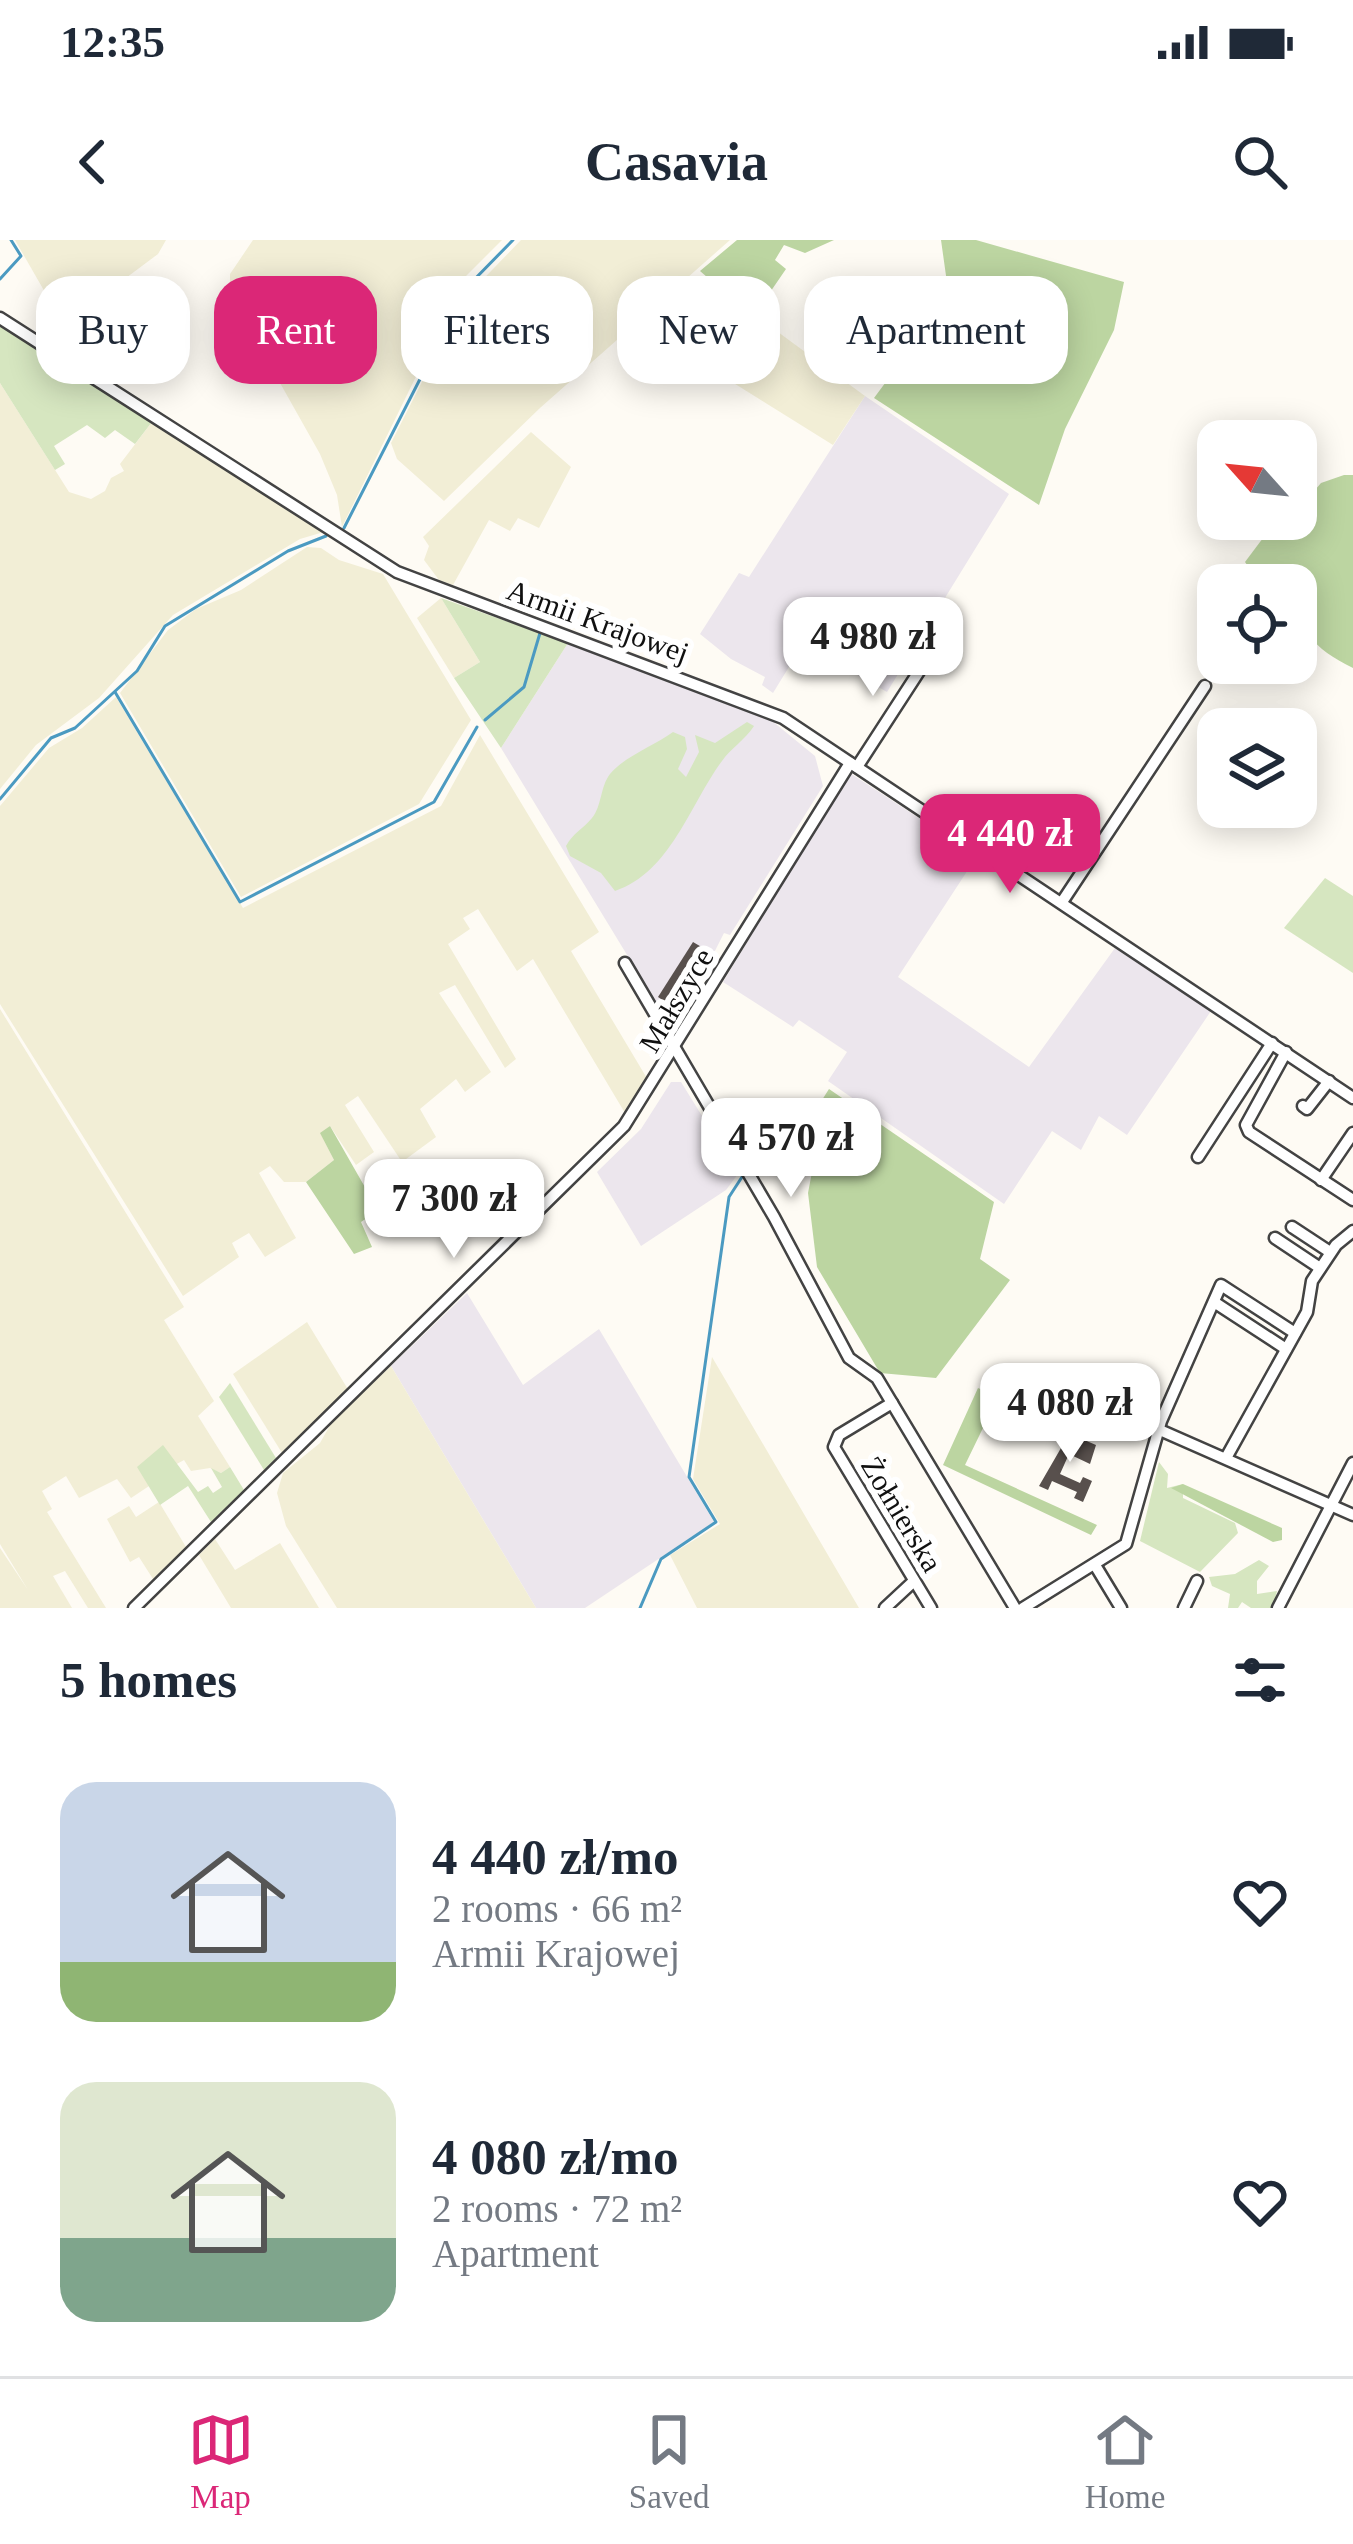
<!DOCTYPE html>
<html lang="en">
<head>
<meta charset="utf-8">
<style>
  :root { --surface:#fff; --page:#f6f6f7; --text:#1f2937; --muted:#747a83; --line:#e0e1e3; --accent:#db2777 }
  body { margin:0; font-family:"Times New Roman",serif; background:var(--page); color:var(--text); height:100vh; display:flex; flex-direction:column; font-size:45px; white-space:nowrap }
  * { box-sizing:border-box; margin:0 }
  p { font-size:39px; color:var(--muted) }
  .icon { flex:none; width:66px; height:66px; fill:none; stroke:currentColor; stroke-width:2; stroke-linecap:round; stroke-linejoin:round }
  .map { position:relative; height:1368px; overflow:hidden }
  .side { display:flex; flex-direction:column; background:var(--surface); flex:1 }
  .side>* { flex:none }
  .banner { position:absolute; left:36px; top:36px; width:1281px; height:108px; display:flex; gap:24px }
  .needle { width:78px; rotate:297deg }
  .buttons { position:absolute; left:1197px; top:180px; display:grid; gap:24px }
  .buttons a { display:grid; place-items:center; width:120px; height:120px; border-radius:24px; background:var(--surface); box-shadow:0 6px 30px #0003; font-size:60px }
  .price { position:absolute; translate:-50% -102px; padding:0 27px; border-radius:24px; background:#fff; color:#222; font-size:39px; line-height:78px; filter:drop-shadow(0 3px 6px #0008) }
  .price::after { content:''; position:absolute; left:50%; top:72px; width:36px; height:27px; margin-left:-18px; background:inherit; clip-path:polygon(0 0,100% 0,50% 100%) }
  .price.active { background:var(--accent); color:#fff }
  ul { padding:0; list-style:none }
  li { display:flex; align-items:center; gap:36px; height:300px; padding:0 60px }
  li span { display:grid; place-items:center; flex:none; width:336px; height:240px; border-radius:36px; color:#555 }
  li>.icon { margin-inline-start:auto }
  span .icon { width:144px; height:144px; fill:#fffc; stroke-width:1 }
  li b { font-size:51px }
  h2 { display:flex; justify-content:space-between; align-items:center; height:144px; padding:0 60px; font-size:51px }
  .chip { padding:0 42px; border-radius:36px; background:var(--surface); box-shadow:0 6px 30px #0003; font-size:42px; line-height:108px }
  .chip.active { background:var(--accent); color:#fff }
  .status { display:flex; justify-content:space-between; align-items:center; height:84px; padding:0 60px; background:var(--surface); direction:ltr }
  .status svg { height:33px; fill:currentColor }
  header { display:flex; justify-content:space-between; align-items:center; height:156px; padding:0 60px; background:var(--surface); font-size:54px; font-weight:700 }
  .dock { display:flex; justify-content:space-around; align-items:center; height:168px; border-top:3px solid var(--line); background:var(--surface); font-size:33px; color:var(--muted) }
  .dock a { display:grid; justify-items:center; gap:6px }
  .dock .active { color:var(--accent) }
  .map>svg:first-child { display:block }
  .industrial { fill:#ece6ed }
  .farmland { fill:#f2eed6 }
  .green { fill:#d6e6c0 }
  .forest { fill:#bcd5a1 }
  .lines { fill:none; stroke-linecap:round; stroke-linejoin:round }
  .stream { stroke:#4b9ac1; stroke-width:3 }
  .building { fill:#58504d }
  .minor-casing { stroke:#434343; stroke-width:15 }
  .minor { stroke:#fff; stroke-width:10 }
  .labels { text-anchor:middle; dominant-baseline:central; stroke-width:12; stroke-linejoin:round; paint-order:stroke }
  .street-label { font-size:30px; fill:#101010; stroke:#fff }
</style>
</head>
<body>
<div class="status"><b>12:35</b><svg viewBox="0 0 49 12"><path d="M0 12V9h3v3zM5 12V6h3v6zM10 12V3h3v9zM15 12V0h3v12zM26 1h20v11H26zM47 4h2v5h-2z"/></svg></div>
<header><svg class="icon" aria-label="back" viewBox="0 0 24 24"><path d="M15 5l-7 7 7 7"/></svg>Casavia<svg class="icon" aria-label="search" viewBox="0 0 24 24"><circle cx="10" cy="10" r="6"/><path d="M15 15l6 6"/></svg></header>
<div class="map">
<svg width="1353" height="1368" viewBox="0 0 1353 1368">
  <rect width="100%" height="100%" fill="#fefbf4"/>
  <!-- industrial -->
  <g class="industrial">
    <path d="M865,156L1009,254L887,452L803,404L773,453L762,445L765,437L731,419L700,394L739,333L749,337Z"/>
    <path d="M568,403L766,476L815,516L823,546L730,695L724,693L674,792L501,508Z"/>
    <path d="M850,533L977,616L898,737L1029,827L1115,708L1211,771L1127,895L1099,876L1081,910L1052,891L1004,964L828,841L847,812L799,780L793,787L723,742Z"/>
    <path d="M671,842H681L738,934L726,950L641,1006L597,932L641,889Z"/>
    <path d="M467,1053L523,1145L599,1089L714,1282L585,1368H536L391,1126Z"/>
  </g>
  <!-- farmland -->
  <g class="farmland">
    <path d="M15,0H166L158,14L75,76L86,95L73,101Z"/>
    <path d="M253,0H502L465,37L342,287L337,255L320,214L230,54V34Z"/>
    <path d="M521,0H730L540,168L444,261L397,219L391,203L464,59Z"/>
    <path d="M729,56L865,156L833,205L700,122Z"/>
    <path d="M0,143L69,252L91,259L105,251L111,238L124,231L120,224L155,178L327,291L300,299L173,375L99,458L36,505L0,549Z"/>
    <path d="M531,192L571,227L539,288L518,278L510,291L489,280L453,345L439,340L424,320L429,306L423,297Z"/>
    <path d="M307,307L321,308L339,320L383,334L471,480L419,564L241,657L120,453L168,390L196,369L241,350Z"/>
    <path d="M441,358L480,422L454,438L417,378Z"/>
    <path d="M116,457L243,668L441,566L480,495L599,692L571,711L648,840L625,873L533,719L517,731L478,669L463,678L470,689L448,704L516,819L505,828L455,745L439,753L491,832L465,852L456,839L420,869L436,897L402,922L358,856L345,865L374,912L356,925L330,886L321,894L334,920L306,942H284L270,926L259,933L296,998L265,1017L249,993L232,1003L239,1017L183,1056L0,764V566L49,508L82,488Z"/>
    <path d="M0,769L184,1067L164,1080L214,1161L198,1176L230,1227L221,1233L210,1228L191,1231L184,1220L175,1225L138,1227L149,1246L131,1258L117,1239L79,1258L66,1236L42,1251L52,1269L47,1272L106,1368H88L65,1331L53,1336L72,1368H0V1308L28,1350L0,1304Z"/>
    <path d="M307,1082L349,1151L282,1213L233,1134Z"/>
    <path d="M712,1117L859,1368H697L670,1315L720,1284L693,1239Z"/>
    <path d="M391,1126L536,1368H337L286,1286L277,1253L283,1233L320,1203L333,1180Z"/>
    <path d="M159,1262L186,1307L153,1339L139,1317L130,1322L107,1279L129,1266L136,1277Z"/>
    <path d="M215,1299L235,1330L280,1303L319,1368H231L199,1315Z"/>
  </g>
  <!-- green -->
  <g class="green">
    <path d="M0,85L155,178L135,204L115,190L105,198L87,185L54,206L65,224L55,230L0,143Z"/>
    <path d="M441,358L568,403L501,508L454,438L480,422Z"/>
    <path d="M747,482L754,486C745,500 731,508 722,521C690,564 671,632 615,651L601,633L570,616L566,606C573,593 583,589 592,578C602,566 600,547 610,534C625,516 654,506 673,492L685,497L687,509L678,529L686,537L699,512L695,495L715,503Z"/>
    <path d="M1325,638L1353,656V733L1284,688Z"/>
    <path d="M230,1143L276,1218L264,1230L219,1157Z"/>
    <path d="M163,1205L198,1252L208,1246L213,1253L222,1247L211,1228L221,1233L230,1227L244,1250L211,1282L188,1246L160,1265L137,1227Z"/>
    <path d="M1159,1222L1168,1234L1167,1248L1183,1244V1258L1235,1283L1238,1293L1200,1332L1140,1301Z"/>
    <path d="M1259,1320L1269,1326L1257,1341V1354L1277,1351L1273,1368H1251L1242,1362L1238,1368H1228L1230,1354L1212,1346L1209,1337L1235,1334Z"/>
  </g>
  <!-- forest -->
  <g class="forest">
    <path d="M737,0H834L805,13L784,5L775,20L786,29L753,77L700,31Z"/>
    <path d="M941,0H976L1124,42L1114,90L1065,189L1039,265L874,158L949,57Z"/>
    <path d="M1344,235H1353V428C1313,408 1296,390 1296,345C1272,345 1259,343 1245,322L1266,294L1296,279V272L1321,243Z"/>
    <path d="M829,849L994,962L980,1019L1010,1040L936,1138L880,1133L817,1027L808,953L812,932L799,896Z"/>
    <path d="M330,886L378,970L361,982L372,1007L354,1014L306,942L334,920L320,893Z"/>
    <path d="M978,1148L998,1157L965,1225L1097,1285L1091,1295L943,1225Z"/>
    <path d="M1183,1244L1282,1288V1300L1273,1302L1171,1248Z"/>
  </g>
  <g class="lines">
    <!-- stream -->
    <g class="stream">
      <path d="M0,39L21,16L11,0"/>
      <path d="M344,288L467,47L513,0"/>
      <path d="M115,452L240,662L434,562L477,487"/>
      <path d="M485,480L524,447L540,393"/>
      <path d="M0,559L51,498L75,488L137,431L165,386L288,311L326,296"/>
      <path d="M640,1368L661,1319L716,1282L689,1237L729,957L742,937"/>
    </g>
  </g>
  <!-- building -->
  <g class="building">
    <path d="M693,702L710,712L675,768L658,757Z"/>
    <path d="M1068,1193L1096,1205L1090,1224L1069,1214L1060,1234L1080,1243L1083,1237L1092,1241L1083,1262L1074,1258L1077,1252L1052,1241L1048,1250L1039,1246L1061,1208V1197Z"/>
  </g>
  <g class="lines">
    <defs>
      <g id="minor">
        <path d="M0,78L397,332L783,478L1353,858"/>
        <path d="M857,527L929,416"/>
        <path d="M1062,662L1205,446"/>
        <path d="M625,723L774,977L849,1118L877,1138L1015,1368"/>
        <path d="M1286,812L1246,885L1249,892L1353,960"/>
        <path d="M1303,866L1307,869L1329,841"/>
        <path d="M1198,917L1272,803"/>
        <path d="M1321,940L1353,893"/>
        <path d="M1292,987L1330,1012"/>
        <path d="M1275,998L1320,1028"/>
        <path d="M1214,1062L1286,1109"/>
        <path d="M1053,1143L1353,1275"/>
        <path d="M892,1163L839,1195L834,1207L931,1368"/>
        <path d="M1226,1218L1307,1072L1312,1041L1336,1005L1353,991"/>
        <path d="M1095,1325L1121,1368"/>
        <path d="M134,1368L624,886L850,523"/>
        <path d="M885,1368L914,1341"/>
        <path d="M1023,1368L1126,1304L1161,1181L1221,1045L1295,1093"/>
        <path d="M1184,1368L1197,1341"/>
        <path d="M1278,1368L1353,1223"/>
      </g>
    </defs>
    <!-- minor casing -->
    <use href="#minor" class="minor-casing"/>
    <!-- minor -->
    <use href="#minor" class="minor"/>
  </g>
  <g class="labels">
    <!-- street labels -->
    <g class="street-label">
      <text transform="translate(598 381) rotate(20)">Armii Krajowej</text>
      <text transform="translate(676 760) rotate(-59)">Małszyce</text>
      <text transform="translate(902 1274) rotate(59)">Żołnierska</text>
    </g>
  </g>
</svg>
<div class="buttons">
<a><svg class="needle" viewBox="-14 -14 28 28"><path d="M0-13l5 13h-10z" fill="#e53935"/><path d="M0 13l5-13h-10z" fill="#747a83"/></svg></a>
<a><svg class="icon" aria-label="locate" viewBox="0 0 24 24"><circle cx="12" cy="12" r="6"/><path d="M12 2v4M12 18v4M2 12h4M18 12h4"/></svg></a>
<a><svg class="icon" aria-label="layers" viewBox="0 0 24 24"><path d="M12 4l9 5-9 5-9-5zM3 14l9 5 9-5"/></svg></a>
</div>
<b class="price" style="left:873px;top:459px">4 980 zł</b>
<b class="price active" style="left:1010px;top:656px">4 440 zł</b>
<b class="price" style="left:791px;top:960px">4 570 zł</b>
<b class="price" style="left:454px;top:1021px">7 300 zł</b>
<b class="price" style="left:1070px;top:1225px">4 080 zł</b>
<div class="banner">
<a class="chip">Buy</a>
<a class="chip active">Rent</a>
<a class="chip">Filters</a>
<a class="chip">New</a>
<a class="chip">Apartment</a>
</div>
</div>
<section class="side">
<h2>5 homes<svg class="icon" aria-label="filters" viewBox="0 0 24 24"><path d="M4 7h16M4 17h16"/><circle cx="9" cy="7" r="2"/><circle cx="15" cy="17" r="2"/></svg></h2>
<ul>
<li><span style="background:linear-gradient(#c9d6e8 75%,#8fb573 0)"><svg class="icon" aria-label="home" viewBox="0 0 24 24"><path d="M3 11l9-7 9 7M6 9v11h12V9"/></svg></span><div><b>4 440 zł/mo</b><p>2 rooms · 66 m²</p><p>Armii Krajowej</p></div><svg class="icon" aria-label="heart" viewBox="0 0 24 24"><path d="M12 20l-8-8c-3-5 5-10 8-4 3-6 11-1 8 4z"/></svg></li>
<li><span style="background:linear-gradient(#dfe7d0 65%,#7fa58c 0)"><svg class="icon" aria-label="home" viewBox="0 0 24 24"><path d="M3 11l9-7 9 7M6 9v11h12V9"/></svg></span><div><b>4 080 zł/mo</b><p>2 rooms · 72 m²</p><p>Apartment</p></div><svg class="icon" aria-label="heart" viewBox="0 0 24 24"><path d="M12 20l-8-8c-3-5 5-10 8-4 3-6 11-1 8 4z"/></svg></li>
</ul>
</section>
<nav class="dock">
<a class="active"><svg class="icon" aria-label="map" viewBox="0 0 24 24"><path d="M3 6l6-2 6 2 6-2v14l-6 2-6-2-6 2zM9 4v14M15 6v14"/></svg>Map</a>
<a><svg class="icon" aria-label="saved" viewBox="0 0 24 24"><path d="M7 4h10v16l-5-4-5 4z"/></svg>Saved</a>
<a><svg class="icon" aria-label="home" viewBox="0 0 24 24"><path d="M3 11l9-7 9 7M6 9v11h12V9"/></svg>Home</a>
</nav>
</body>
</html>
